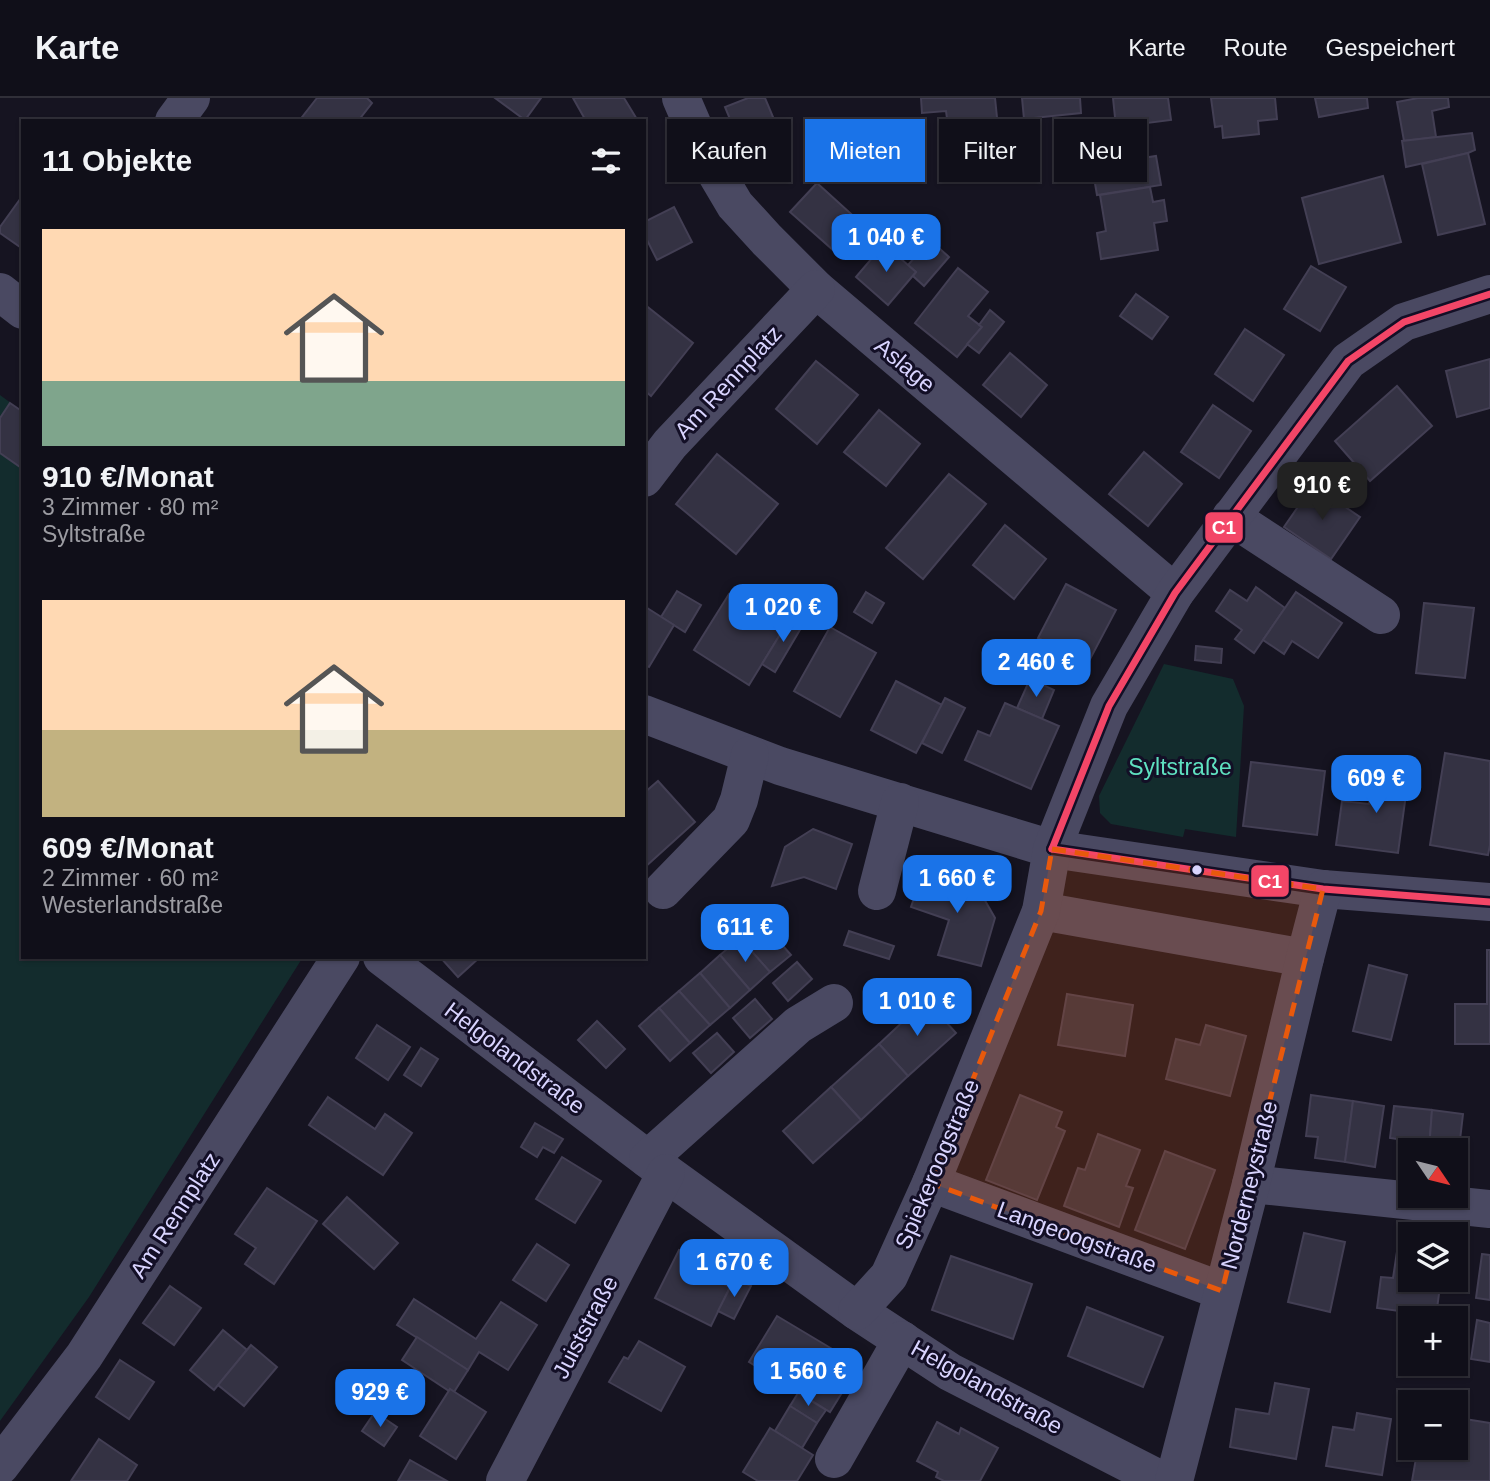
<!DOCTYPE html>
<html lang="de">
<head>
<meta charset="utf-8">
<style>
  :root { --surface:#100f19; --page:#1e1d26; --text:#f1f3f6; --muted:#9c9ca2; --line:#302f38; --accent:#1a73e8 }
  body { margin:0; font-family:Arial,sans-serif; background:var(--page); color:var(--text); height:100vh; display:flex; flex-direction:column; font-size:26px; white-space:nowrap }
  * { box-sizing:border-box; margin:0 }
  p { font-size:23px; color:var(--muted) }
  .icon { flex:none; width:38px; height:38px; fill:none; stroke:currentColor; stroke-width:2; stroke-linecap:round; stroke-linejoin:round }
  .map { position:relative; flex:1; overflow:hidden }
  .drawer { position:absolute; left:21px; top:21px; width:625px; height:840px; display:flex; flex-direction:column; background:var(--surface); border-radius:0px; box-shadow:0 2px 5px #0004,0 0 0 2px var(--line) }
  .drawer>* { flex:none }
  .guide { position:absolute; left:667px; top:21px; width:665px; height:63px; display:flex; gap:14px }
  .needle { width:46px; rotate:125deg }
  .buttons { position:absolute; left:1398px; top:1040px; display:grid; gap:14px }
  .buttons a { display:grid; place-items:center; width:70px; height:70px; border-radius:0px; background:var(--surface); box-shadow:0 2px 5px #0004,0 0 0 2px var(--line); font-size:35px }
  .price { position:absolute; translate:-50% -60px; padding:0 16px; border-radius:14px; background:var(--accent); color:#fff; font-size:23px; line-height:46px; filter:drop-shadow(0 2px 4px #0008) }
  .price::after { content:''; position:absolute; left:50%; top:42px; width:21px; height:16px; margin-left:-10px; background:inherit; clip-path:polygon(0 0,100% 0,50% 100%) }
  .price.current { background:#222; color:#fff }
  ul { padding:0; list-style:none }
  li { display:grid; align-content:center; gap:14px; height:371px; padding:0 21px }
  li span { display:grid; place-items:center; height:217px; border-radius:0px; color:#555 }
  li>.icon { margin-inline-start:auto }
  span .icon { width:126px; height:126px; fill:#fffc; stroke-width:1 }
  li b { font-size:30px }
  h2 { display:flex; justify-content:space-between; align-items:center; height:84px; padding:0 21px; font-size:30px }
  .pill { padding:0 24px; border-radius:0px; background:var(--surface); box-shadow:0 2px 5px #0004,0 0 0 2px var(--line); font-size:24px; line-height:63px }
  .pill.current { background:var(--accent); color:#fff }
  header { display:flex; align-items:center; gap:42px; box-sizing:border-box; height:98px; padding:0 35px; background:var(--surface); border-bottom:2px solid var(--line) }
  header strong { font-size:33px }
  nav { display:flex; gap:38px; margin-inline-start:auto; font-size:24px }
  .map>svg:first-child { display:block }
  .green { fill:#132c2d }
  .building { fill:#343243; stroke:#433f54; stroke-width:2 }
  .lines { fill:none; stroke-linecap:round; stroke-linejoin:round }
  .minor { stroke:#4a4962; stroke-width:38 }
  .bus-1-casing { stroke:#130f26; stroke-width:12 }
  .bus-1 { stroke:#f34667; stroke-width:7 }
  .marked { fill:#e8590c; fill-opacity:0.2; stroke:#e8590c; stroke-width:5; stroke-dasharray:14 9; stroke-linejoin:round }
  .bus-dot { fill:#d9d4ff; stroke:#130f26; stroke-width:2.5 }
  .labels { text-anchor:middle; dominant-baseline:central; stroke-width:6; stroke-linejoin:round; paint-order:stroke }
  .street-label { font-size:23px; fill:#d9d4ff; stroke:#130f26 }
  .park-label { font-size:23px; fill:#5fe0c0; stroke:#130f26 }
  .line-badge { stroke:#130f26; stroke-width:2.5 }
  .badge-label { font-size:19px; text-anchor:middle; font-weight:bold; fill:#fff }
</style>
</head>
<body>
<header>
<strong>Karte</strong>
<nav><a>Karte</a><a>Route</a><a>Gespeichert</a></nav>
</header>
<div class="map">
<svg width="1490" height="1383" viewBox="0 0 1490 1383">
  <rect width="100%" height="100%" fill="#161421"/>
  <!-- green -->
  <g class="green">
    <path d="M0,297L23,314V859H303L89,1199L0,1323Z"/>
    <path d="M1164,566L1233,581L1244,608L1236,739L1185,731L1183,739L1111,726L1100,715L1099,698Z"/>
  </g>
  <!-- building -->
  <g class="building">
    <path d="M317,0H367L372,5L358,23H299Z"/>
    <path d="M495,0H541L525,22Z"/>
    <path d="M573,0H624L638,23H586Z"/>
    <path d="M748,0H765L789,57L751,72L725,9Z"/>
    <path d="M921,0H995L999,39L959,43L957,27L948,28L946,13L922,15Z"/>
    <path d="M1022,0H1080L1081,15L1024,21Z"/>
    <path d="M1113,0H1168L1171,22L1116,29Z"/>
    <path d="M1211,0H1275L1277,21L1258,23L1259,36L1223,40L1222,28L1215,29Z"/>
    <path d="M1315,0H1367L1368,10L1319,19Z"/>
    <path d="M1418,0H1448L1449,9L1432,13L1436,39L1404,43L1397,4Z"/>
    <path d="M1472,35L1475,52L1468,55L1406,69L1402,43Z"/>
    <path d="M1468,55L1485,126L1438,137L1422,66Z"/>
    <path d="M1156,58L1161,87L1097,97L1092,68Z"/>
    <path d="M1383,78L1401,144L1319,166L1302,100Z"/>
    <path d="M817,85L860,124L833,152L790,114Z"/>
    <path d="M1150,89L1153,104L1164,102L1167,123L1154,125L1158,152L1101,161L1097,135L1106,133L1100,97Z"/>
    <path d="M23,97V151L0,135V129Z"/>
    <path d="M674,109L692,144L657,162L644,136V124Z"/>
    <path d="M930,142L949,159L924,188L913,178L916,174L908,167Z"/>
    <path d="M884,146L916,174L888,207L856,179Z"/>
    <path d="M1311,168L1346,189L1320,233L1284,211Z"/>
    <path d="M958,170L988,194L968,218L982,229L957,259L915,225Z"/>
    <path d="M1136,196L1168,219L1152,241L1120,218Z"/>
    <path d="M644,206L693,245L651,298L644,292Z"/>
    <path d="M990,212L1004,224L979,255L967,246L982,229L979,227Z"/>
    <path d="M1245,231L1284,257L1253,303L1215,276Z"/>
    <path d="M1010,255L1047,287L1021,319L983,287Z"/>
    <path d="M1490,261V310L1457,319L1446,273Z"/>
    <path d="M816,263L858,297L817,346L776,311Z"/>
    <path d="M1397,288L1432,328L1370,383L1335,343Z"/>
    <path d="M10,305L23,314V371L0,355V320Z"/>
    <path d="M1213,307L1251,333L1219,380L1181,354Z"/>
    <path d="M879,312L920,346L886,388L844,354Z"/>
    <path d="M1144,354L1182,386L1148,428L1109,396Z"/>
    <path d="M717,356L778,406L736,456L676,406Z"/>
    <path d="M949,376L986,406L923,481L886,450Z"/>
    <path d="M1313,387L1360,419L1331,461L1284,429Z"/>
    <path d="M1005,427L1046,461L1014,501L973,467Z"/>
    <path d="M1066,486L1116,512L1088,565L1038,540Z"/>
    <path d="M1256,489L1285,510L1254,555L1235,541L1242,532L1216,513L1230,492L1247,503Z"/>
    <path d="M677,493L701,507L685,534L661,519Z"/>
    <path d="M866,494L884,505L872,525L854,514Z"/>
    <path d="M1296,494L1342,525L1318,560L1292,543L1284,556L1263,542Z"/>
    <path d="M729,496L784,530L749,587L694,552Z"/>
    <path d="M1424,505L1474,510L1465,580L1416,575Z"/>
    <path d="M644,508L674,527L649,569L644,566Z"/>
    <path d="M792,517L804,525L775,574L762,566Z"/>
    <path d="M830,529L876,555L840,619L794,593Z"/>
    <path d="M1196,548L1222,551L1221,565L1195,562Z"/>
    <path d="M1030,581L1054,592L1042,621L1017,610Z"/>
    <path d="M896,583L942,607L916,655L871,632Z"/>
    <path d="M945,600L965,610L942,655L922,645Z"/>
    <path d="M1005,605L1059,628L1031,691L965,662L978,633L990,638Z"/>
    <path d="M1445,655L1490,663V747L1488,757L1430,747Z"/>
    <path d="M1251,664L1325,673L1317,737L1243,728Z"/>
    <path d="M1375,669L1409,674L1398,755L1336,747L1342,703L1369,706Z"/>
    <path d="M658,683L695,724L644,770V695Z"/>
    <path d="M813,731L852,746L836,791L804,779L772,788L785,749Z"/>
    <path d="M925,769L975,785L995,820L981,868L938,857L949,822L911,809Z"/>
    <path d="M760,822L791,857L770,874L740,840Z"/>
    <path d="M849,833L894,848L889,861L844,847Z"/>
    <path d="M740,840L770,874L750,892L720,857Z"/>
    <path d="M1487,852H1490V946H1455V906H1487Z"/>
    <path d="M720,857L750,892L730,910L700,875Z"/>
    <path d="M440,859H480L458,879Z"/>
    <path d="M797,864L812,881L788,903L773,885Z"/>
    <path d="M1369,867L1407,877L1391,942L1353,933Z"/>
    <path d="M700,875L730,910L710,927L679,893Z"/>
    <path d="M679,893L710,927L690,945L659,910Z"/>
    <path d="M1067,896L1133,907L1125,958L1058,947Z"/>
    <path d="M755,901L772,921L750,940L733,920Z"/>
    <path d="M926,902L956,935L908,978L879,946Z"/>
    <path d="M659,910L690,945L670,963L639,928Z"/>
    <path d="M597,923L625,951L606,970L578,942Z"/>
    <path d="M377,927L410,949L388,982L356,960Z"/>
    <path d="M1206,927L1246,938L1230,998L1166,981L1176,941L1200,947Z"/>
    <path d="M717,935L734,954L711,975L693,955Z"/>
    <path d="M879,946L908,978L861,1022L831,989Z"/>
    <path d="M421,950L438,961L421,988L404,977Z"/>
    <path d="M831,989L861,1022L813,1065L783,1033Z"/>
    <path d="M1020,997L1062,1014L1056,1029L1065,1033L1037,1102L986,1082Z"/>
    <path d="M1311,997L1353,1003L1345,1064L1315,1060L1318,1039L1306,1038Z"/>
    <path d="M328,999L375,1031L385,1016L412,1035L383,1077L309,1027Z"/>
    <path d="M1353,1003L1384,1008L1375,1069L1345,1064Z"/>
    <path d="M1394,1008L1432,1012L1429,1052H1410V1074L1401,1073L1404,1042L1390,1040Z"/>
    <path d="M1432,1012L1463,1016L1456,1076V1052H1429Z"/>
    <path d="M535,1025L563,1041L554,1055L543,1049L537,1059L521,1049Z"/>
    <path d="M1098,1036L1140,1052L1126,1088L1133,1090L1119,1129L1064,1108L1078,1070L1085,1072Z"/>
    <path d="M1165,1053L1215,1072L1185,1151L1135,1132Z"/>
    <path d="M562,1059L601,1083L575,1125L536,1101Z"/>
    <path d="M267,1090L317,1123L274,1186L245,1166L256,1150L235,1136Z"/>
    <path d="M347,1099L398,1145L374,1171L323,1126Z"/>
    <path d="M1304,1135L1345,1144L1330,1214L1288,1204Z"/>
    <path d="M537,1146L569,1167L546,1203L513,1182Z"/>
    <path d="M1398,1147L1410,1149V1181H1441L1436,1218L1377,1210L1381,1179L1393,1180Z"/>
    <path d="M679,1152L705,1165L701,1175L730,1189L711,1228L655,1200Z"/>
    <path d="M1482,1156L1490,1157V1202L1476,1200Z"/>
    <path d="M951,1158L1032,1186L1013,1241L932,1212Z"/>
    <path d="M735,1180L751,1188L734,1221L718,1213Z"/>
    <path d="M170,1188L201,1210L174,1247L143,1225Z"/>
    <path d="M414,1201L476,1241L501,1204L537,1227L508,1272L479,1254L468,1272L397,1227Z"/>
    <path d="M1087,1209L1163,1239L1143,1289L1068,1258Z"/>
    <path d="M777,1218L859,1267L830,1314L749,1264Z"/>
    <path d="M1477,1222L1490,1225V1264L1471,1261Z"/>
    <path d="M223,1232L247,1252L214,1292L190,1272Z"/>
    <path d="M417,1239L468,1272L454,1294L450,1291L449,1293L402,1262Z"/>
    <path d="M639,1243L685,1269L661,1313L609,1284L624,1259L628,1261Z"/>
    <path d="M251,1247L277,1269L244,1308L218,1287Z"/>
    <path d="M120,1262L154,1284L129,1321L96,1299Z"/>
    <path d="M1275,1285L1309,1291L1296,1361L1230,1349L1236,1311L1269,1316Z"/>
    <path d="M450,1291L486,1314L456,1361L420,1338Z"/>
    <path d="M798,1295L826,1312L817,1325L790,1308Z"/>
    <path d="M790,1308L817,1325L802,1350L775,1333Z"/>
    <path d="M375,1314L397,1329L384,1348L362,1333Z"/>
    <path d="M1357,1315L1391,1321L1382,1377L1326,1368L1333,1329L1354,1332Z"/>
    <path d="M1465,1321L1490,1325V1383H1412L1418,1349H1456V1343H1460Z"/>
    <path d="M937,1324L959,1336L961,1330L998,1350L980,1383H944L936,1379L938,1374L917,1363Z"/>
    <path d="M770,1330L813,1357L797,1383H758L743,1374Z"/>
    <path d="M99,1341L137,1367L127,1383H71Z"/>
    <path d="M410,1362L447,1383H398Z"/>
  </g>
  <g class="lines">
    <!-- minor -->
    <g class="minor">
      <path d="M681,0L706,58L735,107L767,142L816,191L1175,495"/>
      <path d="M174,23L191,0"/>
      <path d="M0,194L23,212"/>
      <path d="M644,380L670,346L816,191"/>
      <path d="M1231,419L1381,517"/>
      <path d="M644,616L780,668L1052,751L1323,791L1490,804"/>
      <path d="M663,792L731,722L739,702L750,657"/>
      <path d="M877,793L900,704"/>
      <path d="M1041,813L1305,860"/>
      <path d="M382,859L666,1075L857,1213L950,1274L1163,1383"/>
      <path d="M648,1061L798,927L834,905"/>
      <path d="M931,1085L1222,1193"/>
      <path d="M1251,1086L1490,1111"/>
      <path d="M857,1213L889,1178L931,1085L1041,813L1052,751L1109,608L1175,495L1348,263L1404,224L1490,196"/>
      <path d="M834,1361L902,1242"/>
      <path d="M0,1368L84,1258L341,859"/>
      <path d="M505,1383L666,1075"/>
      <path d="M1174,1383L1251,1086L1305,860L1323,791"/>
    </g>
    <defs>
      <g id="bus-1">
        <path d="M1052,751L1109,608L1175,495L1348,263L1404,224L1490,196"/>
        <path d="M1052,751L1323,791L1490,804"/>
      </g>
    </defs>
    <!-- bus-1 casing -->
    <use href="#bus-1" class="bus-1-casing"/>
    <!-- bus-1 -->
    <use href="#bus-1" class="bus-1"/>
  </g>
  <!-- marked area -->
  <path class="marked" d="M1052,751L1323,791L1222,1193L931,1085L1041,813Z"/>
  <!-- markers -->
  <circle class="bus-dot" cx="1197" cy="772" r="6"/>
  <g class="labels">
    <!-- street labels -->
    <g class="street-label">
      <text transform="translate(905 267) rotate(40)">Aslage</text>
      <text transform="translate(728 284) rotate(-47)">Am Rennplatz</text>
      <text transform="translate(515 960) rotate(37)">Helgolandstraße</text>
      <text transform="translate(937 1066) rotate(-67)">Spiekeroogstraße</text>
      <text transform="translate(1249 1087) rotate(-76)">Norderneystraße</text>
      <text transform="translate(175 1117) rotate(-57)">Am Rennplatz</text>
      <text transform="translate(1077 1139) rotate(20)">Langeoogstraße</text>
      <text transform="translate(585 1229) rotate(-62)">Juiststraße</text>
      <text transform="translate(987 1289) rotate(29)">Helgolandstraße</text>
    </g>
    <!-- park labels -->
    <g class="park-label">
      <text x="1180" y="669">Syltstraße</text>
    </g>
  </g>
  <g class="line-badge">
    <rect x="1204" y="413" width="40" height="33" rx="7" fill="#f34667"/>
    <rect x="1250" y="766" width="40" height="34" rx="7" fill="#f34667"/>
  </g>
  <g class="badge-label">
    <text x="1224" y="436">C1</text>
    <text x="1270" y="790">C1</text>
  </g>
</svg>
<div class="buttons">
<a><svg class="needle" viewBox="-14 -14 28 28"><path d="M0-13l5 13h-10z" fill="#e53935"/><path d="M0 13l5-13h-10z" fill="#9c9ca2"/></svg></a>
<a><svg class="icon" aria-label="layers" viewBox="0 0 24 24"><path d="M12 4l9 5-9 5-9-5zM3 14l9 5 9-5"/></svg></a>
<a>+</a>
<a>−</a>
</div>
<b class="price" style="left:886px;top:176px">1 040 €</b>
<b class="price current" style="left:1322px;top:424px">910 €</b>
<b class="price" style="left:783px;top:546px">1 020 €</b>
<b class="price" style="left:1036px;top:601px">2 460 €</b>
<b class="price" style="left:1376px;top:717px">609 €</b>
<b class="price" style="left:957px;top:817px">1 660 €</b>
<b class="price" style="left:745px;top:866px">611 €</b>
<b class="price" style="left:917px;top:940px">1 010 €</b>
<b class="price" style="left:734px;top:1201px">1 670 €</b>
<b class="price" style="left:808px;top:1310px">1 560 €</b>
<b class="price" style="left:380px;top:1331px">929 €</b>
<div class="guide">
<a class="pill">Kaufen</a>
<a class="pill current">Mieten</a>
<a class="pill">Filter</a>
<a class="pill">Neu</a>
</div>
<section class="drawer">
<h2>11 Objekte<svg class="icon" aria-label="filters" viewBox="0 0 24 24"><path d="M4 7h16M4 17h16"/><circle cx="9" cy="7" r="2"/><circle cx="15" cy="17" r="2"/></svg></h2>
<ul>
<li><span style="background:linear-gradient(#ffd9b3 70%,#7fa58c 0)"><svg class="icon" aria-label="home" viewBox="0 0 24 24"><path d="M3 11l9-7 9 7M6 9v11h12V9"/></svg></span><div><b>910 €/Monat</b><p>3 Zimmer · 80 m²</p><p>Syltstraße</p></div></li>
<li><span style="background:linear-gradient(#ffd9b3 60%,#c2b280 0)"><svg class="icon" aria-label="home" viewBox="0 0 24 24"><path d="M3 11l9-7 9 7M6 9v11h12V9"/></svg></span><div><b>609 €/Monat</b><p>2 Zimmer · 60 m²</p><p>Westerlandstraße</p></div></li>
</ul>
</section>
</div>
</body>
</html>
